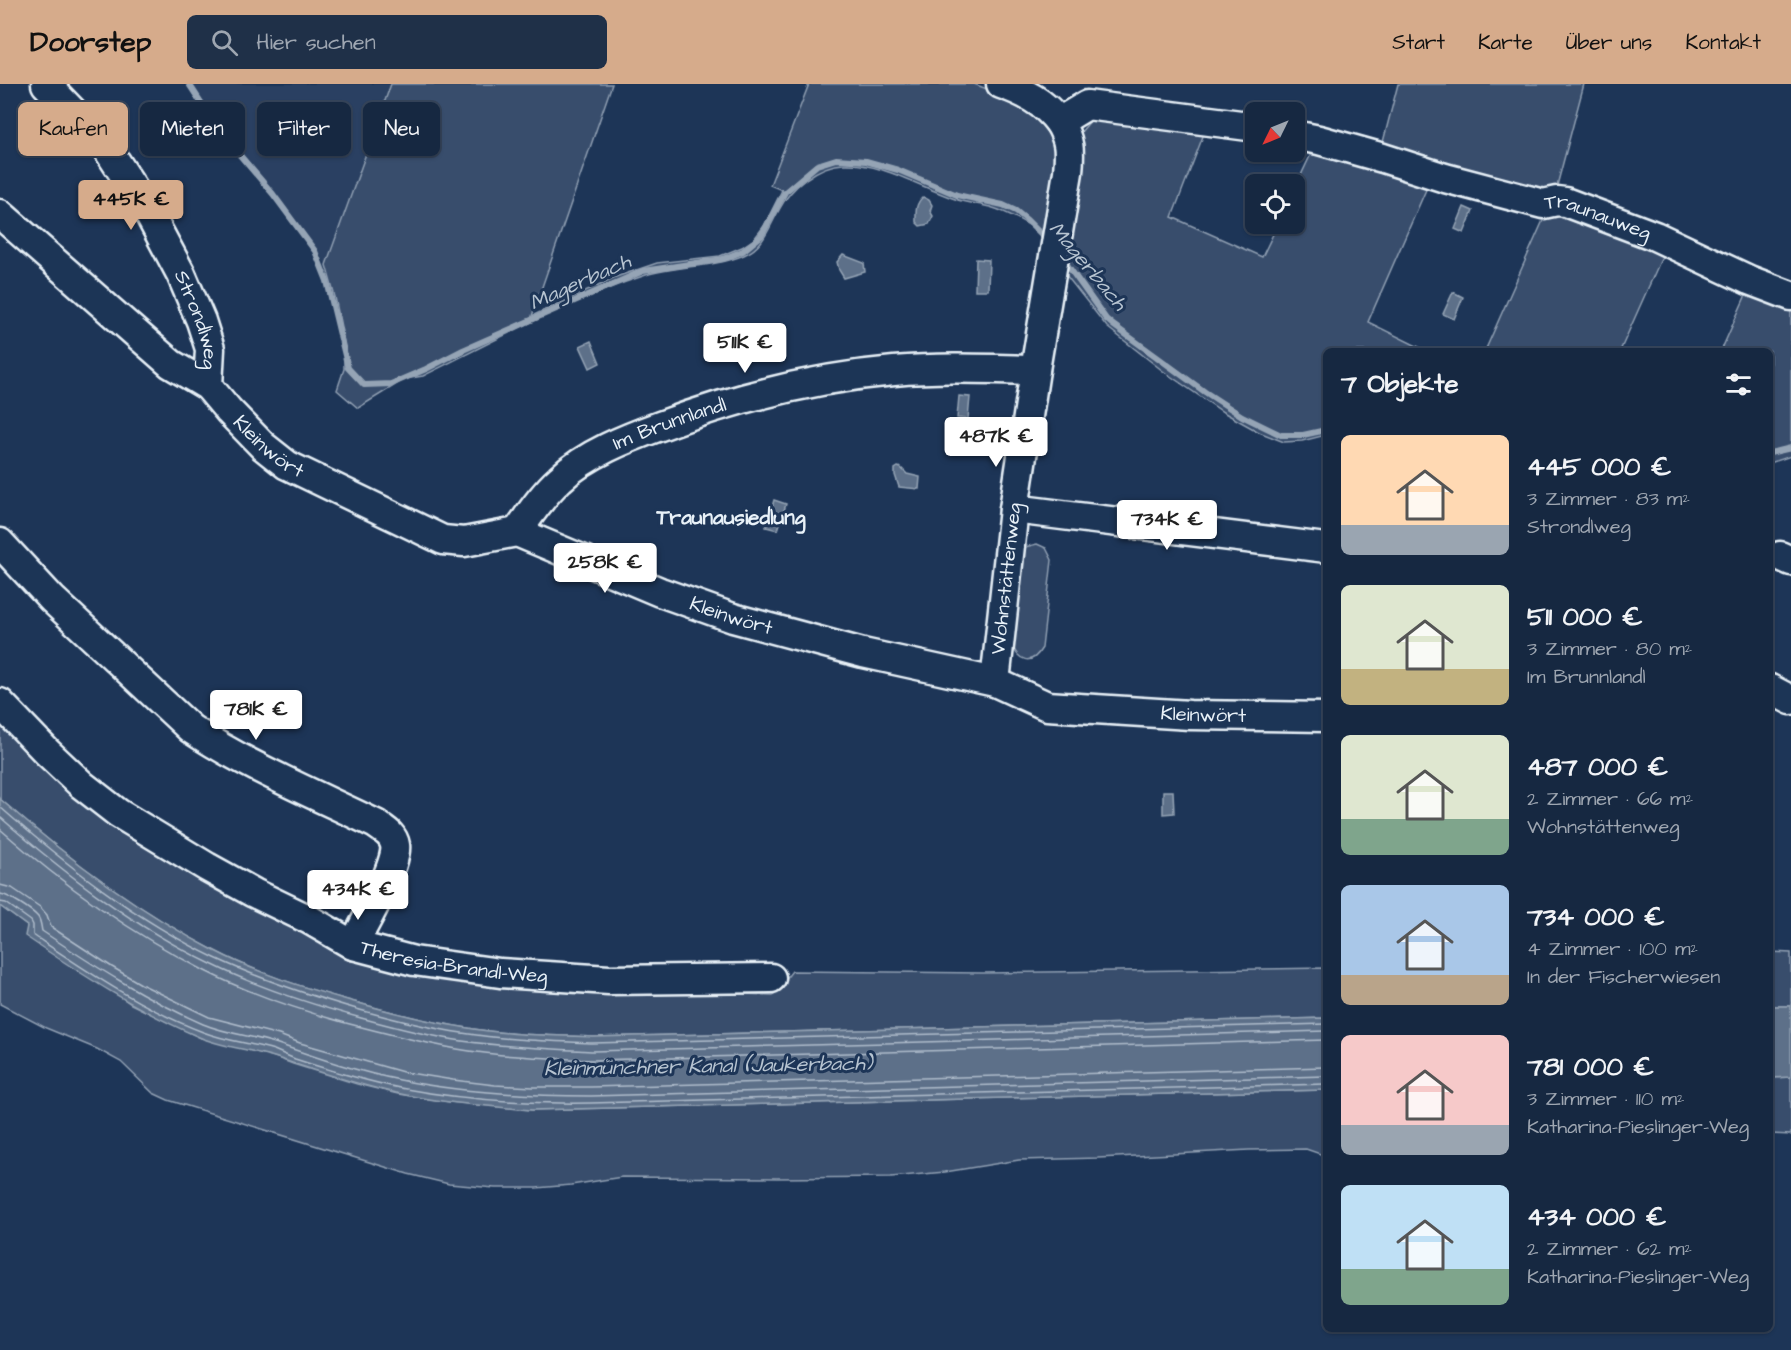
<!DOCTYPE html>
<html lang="de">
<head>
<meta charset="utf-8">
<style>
  :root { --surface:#162841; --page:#1f3048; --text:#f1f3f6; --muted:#9ea6b1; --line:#35445a; --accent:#d6ab8b }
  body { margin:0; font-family:"Architects Daughter",sans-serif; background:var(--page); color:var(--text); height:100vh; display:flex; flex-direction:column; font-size:22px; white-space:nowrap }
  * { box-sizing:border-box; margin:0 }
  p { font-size:20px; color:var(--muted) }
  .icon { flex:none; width:33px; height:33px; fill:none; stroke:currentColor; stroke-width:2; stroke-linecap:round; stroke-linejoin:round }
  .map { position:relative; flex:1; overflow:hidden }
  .panel { position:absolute; left:1323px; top:264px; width:450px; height:984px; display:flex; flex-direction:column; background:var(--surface); border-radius:9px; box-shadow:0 2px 4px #0004,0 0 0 2px var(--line) }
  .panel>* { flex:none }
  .hud { position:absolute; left:18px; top:18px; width:570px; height:54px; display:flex; gap:12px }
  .needle { width:39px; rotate:227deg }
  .fabs { position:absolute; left:1245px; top:18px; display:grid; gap:12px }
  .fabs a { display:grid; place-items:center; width:60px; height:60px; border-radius:9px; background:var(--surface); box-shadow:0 2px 4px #0004,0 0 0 2px var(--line); font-size:30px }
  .price { position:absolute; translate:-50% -51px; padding:0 14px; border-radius:6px; background:#fff; color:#222; font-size:20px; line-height:39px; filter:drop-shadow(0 2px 3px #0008) }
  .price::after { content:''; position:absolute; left:50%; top:36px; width:18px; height:14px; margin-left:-9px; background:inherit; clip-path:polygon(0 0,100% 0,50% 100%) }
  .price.on { background:var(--accent); color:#111 }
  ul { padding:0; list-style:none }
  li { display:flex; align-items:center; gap:18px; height:150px; padding:0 18px }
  li span { display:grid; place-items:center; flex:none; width:168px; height:120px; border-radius:9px; color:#555 }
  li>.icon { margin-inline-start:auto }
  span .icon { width:72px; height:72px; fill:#fffc; stroke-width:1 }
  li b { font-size:26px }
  h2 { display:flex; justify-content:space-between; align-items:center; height:72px; padding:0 18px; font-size:26px }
  .tag { padding:0 21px; border-radius:9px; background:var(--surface); box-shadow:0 2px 4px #0004,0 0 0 2px var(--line); font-size:21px; line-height:54px }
  .tag.on { background:var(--accent); color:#111 }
  header { display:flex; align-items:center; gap:36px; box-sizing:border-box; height:84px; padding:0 30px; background:var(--accent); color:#111 }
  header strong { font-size:28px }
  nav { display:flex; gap:33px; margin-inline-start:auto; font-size:21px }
  .search { width:420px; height:54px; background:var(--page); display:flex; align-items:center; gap:15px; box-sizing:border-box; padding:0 21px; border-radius:9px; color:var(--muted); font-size:22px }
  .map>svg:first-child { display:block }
  .built { fill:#2a4162 }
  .green { fill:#374d6c; stroke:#909fb2; stroke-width:1.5 }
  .water { fill:#5d7089; stroke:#95a4b5; stroke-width:1.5 }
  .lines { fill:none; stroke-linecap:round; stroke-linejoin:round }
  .shore { stroke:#b0bdcc; stroke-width:1.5 }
  .stream { stroke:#95a4b5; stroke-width:6 }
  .minor-casing { stroke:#e8f1f8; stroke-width:33 }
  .minor { stroke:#1d3557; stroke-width:28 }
  .labels { text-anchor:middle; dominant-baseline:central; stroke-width:6; stroke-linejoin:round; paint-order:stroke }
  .street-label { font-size:20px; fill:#e8f1f8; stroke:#1d3557 }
  .water-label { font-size:21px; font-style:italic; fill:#b7c4d1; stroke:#1d3557 }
  .neighbourhood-label { font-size:21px; font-weight:bold; fill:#e8f1f8; stroke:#1d3557 }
</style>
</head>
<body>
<header>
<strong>Doorstep</strong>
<div class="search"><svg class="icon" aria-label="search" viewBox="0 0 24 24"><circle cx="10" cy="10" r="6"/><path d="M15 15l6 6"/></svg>Hier suchen</div>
<nav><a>Start</a><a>Karte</a><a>Über uns</a><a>Kontakt</a></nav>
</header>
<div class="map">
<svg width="1791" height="1266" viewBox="0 0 1791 1266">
  <rect width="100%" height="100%" fill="#1d3557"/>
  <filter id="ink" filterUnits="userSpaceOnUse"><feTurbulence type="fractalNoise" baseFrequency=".0167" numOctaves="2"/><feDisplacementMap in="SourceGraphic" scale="12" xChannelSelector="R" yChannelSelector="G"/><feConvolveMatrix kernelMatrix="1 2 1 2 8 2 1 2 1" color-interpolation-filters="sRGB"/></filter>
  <g filter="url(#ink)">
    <!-- built -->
    <path class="built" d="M192,0H391L326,181L317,166L274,108L225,48Z"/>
    <!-- green -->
    <g class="green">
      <path d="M391,0H612L532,232L613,194L657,179L720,172L742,163L754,155L764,142L782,106L770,101L809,0H974L1020,18L1049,42L1061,74L1043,150C1026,139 1010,129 990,123C979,120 966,119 955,115C919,103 882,78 843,80C818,81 790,104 779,126C769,143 764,163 744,171C713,184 678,181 646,191C569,216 496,256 423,292L405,295L358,324L337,306L344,285V258L335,213L326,181Z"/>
      <path d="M1398,0H1584L1555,109L1382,62Z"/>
      <path d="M1092,35L1205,47L1172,133L1262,173L1278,140H1294L1295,104L1312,68L1428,101L1368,238L1427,267H1326V351L1302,357L1284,358L1259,348L1223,328L1163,287L1107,243L1062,186L1080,49Z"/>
      <path d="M1559,124L1665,166L1620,267H1485L1545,132Z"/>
      <path d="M1749,204L1791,220V372L1770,379V267H1721Z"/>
      <path d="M1037,460L1046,464L1052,476L1042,564C1031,583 1018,577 1011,559L1019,472L1025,463Z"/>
      <path d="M0,635L354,872L552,903L773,911L792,887L983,889L1326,884V934L593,953C549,951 505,951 462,943C424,937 387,927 351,917C305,904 257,889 215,867C136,826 66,773 0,715Z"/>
      <path d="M0,822L131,920L201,954L272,972L293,980L357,1000L398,1010L450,1018L532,1026L1326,1006V1072L1306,1065L1249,1066L1098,1074L1019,1076L945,1088L891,1093L777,1094L622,1093L571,1101L536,1104H495L449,1100L408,1090L168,1016L153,1009L121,978L97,965L46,944L0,920Z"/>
      <path d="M1770,868L1791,869V922H1770Z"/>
      <path d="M1791,993V1051L1770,1050V994Z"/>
    </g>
    <!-- water -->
    <g class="water">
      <path d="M923,113L929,116L932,121L930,127L933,132L929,140L920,142L916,138C916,128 915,120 923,113Z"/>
      <path d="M1464,123L1473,127L1464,149L1455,145Z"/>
      <path d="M843,171L864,179L865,188L844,194L839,186L837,178Z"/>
      <path d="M976,175L989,176L988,206H975Z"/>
      <path d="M1453,208L1463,213L1454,235L1443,230Z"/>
      <path d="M591,257L600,279L590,284L580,262Z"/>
      <path d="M959,312L970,313L968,335L957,334Z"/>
      <path d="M898,383L901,384L907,390L920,393L919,405L899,403L895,391V385Z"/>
      <path d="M774,416L786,420L778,446L766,443Z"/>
      <path d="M1163,707H1173L1174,729L1163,730Z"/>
      <path d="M0,715C66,773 136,826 215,867C257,889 305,904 351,917C387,927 424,937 462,943C505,951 549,951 593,953L1326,934V1006L532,1026C487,1022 441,1019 396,1009C354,1000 314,986 274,973C249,965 222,963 199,953C136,926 81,890 25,852L27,842L0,822Z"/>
      <path d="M1770,922H1791V993L1770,994Z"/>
    </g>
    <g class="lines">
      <!-- shore -->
      <g class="shore">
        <path d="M0,723C65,780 136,836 215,874C262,896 311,912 360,926C393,935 428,944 462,949C505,956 549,957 593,959L1326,940"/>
        <path d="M0,733C64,789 134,843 211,880C259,904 310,920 361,934C394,943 428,952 462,957C506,963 550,965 593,967L1326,947"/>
        <path d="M0,745C62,800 131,849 205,887C248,909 296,925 342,938C380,948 419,958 457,965C502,973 549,974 594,976L1326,956"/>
        <path d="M0,801L12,804L40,823L47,831L51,843L112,883L141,900L209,933L279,951L300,959L403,988L453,996L495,1001L533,1003H591L1326,983"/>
        <path d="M0,810C9,811 32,826 38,833C41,837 41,843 42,847C94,882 146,915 203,940C227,950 254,952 278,960C318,974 359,988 400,996C463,1009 527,1012 591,1012L1326,992"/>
        <path d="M0,818L6,819L31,837L33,841V851C87,887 142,925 203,948C226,957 250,959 274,966C281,969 288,972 295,975C329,986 365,997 400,1004C464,1016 526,1020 591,1019L1326,1000"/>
      </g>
      <!-- stream -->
      <g class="stream">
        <path d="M189,0L221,49L273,110L315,167L327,197L348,284L364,301L391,300L426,285L463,266L643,187L723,175L743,167L761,152L785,108L817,81L836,75L866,77L898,86L957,111L1003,121L1016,127L1027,136L1047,156"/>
        <path d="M1063,175L1106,235L1113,241L1205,308L1242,332L1281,351H1303L1326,346"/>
        <path d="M1770,369L1791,364"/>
      </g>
      <defs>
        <g id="minor">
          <path id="s1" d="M46,0L105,61L146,124L181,190L201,237L210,265L208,302"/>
          <path d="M1001,0C1024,8 1044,18 1059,38L1087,21L1256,43"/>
          <path id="s2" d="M1294,51L1319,56L1383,74L1445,94L1543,120L1557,117L1565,118L1655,152L1749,196L1791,212"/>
          <path id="s3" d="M0,130L171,280L208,302L229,327L263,362L287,381L443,456L464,458L517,448L660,508L733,534L863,569L995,598L1047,622L1190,631L1326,633"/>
          <path d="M1014,425L1326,464"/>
          <path id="s4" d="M517,448C530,430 543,410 560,395C586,370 627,354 660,342C735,314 814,294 894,287C941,283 988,285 1035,286"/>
          <path d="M0,459L52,515L191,645C249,683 314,710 376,740C384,746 393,750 395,761C399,779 363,843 353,861"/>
          <path d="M1780,472L1791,477"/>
          <path id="s5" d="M995,598L1014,425L1035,286L1068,88C1070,67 1070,56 1059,38"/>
          <path d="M1770,605L1791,616"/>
          <path id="s6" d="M0,619L47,668L82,701L118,729L207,783L254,809L310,836L353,861L414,877L500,889L609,896L771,894"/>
        </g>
      </defs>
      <!-- minor casing -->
      <use href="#minor" class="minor-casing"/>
      <!-- minor -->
      <use href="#minor" class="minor"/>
    </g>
  </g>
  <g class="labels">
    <!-- street labels -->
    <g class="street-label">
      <text stroke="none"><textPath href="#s2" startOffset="316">Traunauweg</textPath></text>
      <text stroke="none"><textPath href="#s1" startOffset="284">Strondlweg</textPath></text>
      <text stroke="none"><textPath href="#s4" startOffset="192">Im Brunnlandl</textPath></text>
      <text stroke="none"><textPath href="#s3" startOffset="357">Kleinwört</textPath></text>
      <text stroke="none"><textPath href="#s5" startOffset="104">Wohnstättenweg</textPath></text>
      <text stroke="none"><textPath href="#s3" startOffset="861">Kleinwört</textPath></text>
      <text stroke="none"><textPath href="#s3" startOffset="1347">Kleinwört</textPath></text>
      <text stroke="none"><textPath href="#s6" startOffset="534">Theresia-Brandl-Weg</textPath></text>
    </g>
    <!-- water labels -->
    <g class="water-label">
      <text transform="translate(1088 182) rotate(50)">Magerbach</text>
      <text transform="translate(580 198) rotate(-24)">Magerbach</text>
      <text transform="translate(708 982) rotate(-1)">Kleinmünchner Kanal (Jaukerbach)</text>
    </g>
    <!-- neighbourhood labels -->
    <g class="neighbourhood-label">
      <text x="731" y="433">Traunausiedlung</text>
    </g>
  </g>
</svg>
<div class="fabs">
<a><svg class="needle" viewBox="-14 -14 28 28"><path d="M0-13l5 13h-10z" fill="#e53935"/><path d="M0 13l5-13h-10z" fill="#9ea6b1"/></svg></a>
<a><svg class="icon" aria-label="locate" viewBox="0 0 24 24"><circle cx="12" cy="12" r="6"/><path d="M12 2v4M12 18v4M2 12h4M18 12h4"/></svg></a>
</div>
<b class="price on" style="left:131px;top:147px">445K €</b>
<b class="price" style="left:745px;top:290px">511K €</b>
<b class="price" style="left:996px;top:384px">487K €</b>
<b class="price" style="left:1167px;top:467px">734K €</b>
<b class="price" style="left:605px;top:510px">258K €</b>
<b class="price" style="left:256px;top:657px">781K €</b>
<b class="price" style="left:358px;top:837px">434K €</b>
<div class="hud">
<a class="tag on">Kaufen</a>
<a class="tag">Mieten</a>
<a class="tag">Filter</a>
<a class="tag">Neu</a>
</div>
<section class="panel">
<h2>7 Objekte<svg class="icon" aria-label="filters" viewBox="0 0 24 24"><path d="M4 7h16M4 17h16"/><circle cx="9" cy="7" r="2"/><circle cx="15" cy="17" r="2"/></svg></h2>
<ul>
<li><span style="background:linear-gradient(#ffd9b3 75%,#9aa5b1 0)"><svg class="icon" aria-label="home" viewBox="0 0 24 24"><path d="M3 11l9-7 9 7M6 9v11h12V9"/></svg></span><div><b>445 000 €</b><p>3 Zimmer · 83 m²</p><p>Strondlweg</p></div></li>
<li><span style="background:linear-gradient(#dfe7d0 70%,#c2b280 0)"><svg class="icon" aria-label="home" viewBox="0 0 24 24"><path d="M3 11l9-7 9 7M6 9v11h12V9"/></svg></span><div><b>511 000 €</b><p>3 Zimmer · 80 m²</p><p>Im Brunnlandl</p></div></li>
<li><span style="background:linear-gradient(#dfe7d0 70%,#7fa58c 0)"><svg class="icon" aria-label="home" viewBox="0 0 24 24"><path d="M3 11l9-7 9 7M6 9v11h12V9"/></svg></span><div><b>487 000 €</b><p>2 Zimmer · 66 m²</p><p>Wohnstättenweg</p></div></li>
<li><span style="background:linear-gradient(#a9c7e8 75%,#b9a48a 0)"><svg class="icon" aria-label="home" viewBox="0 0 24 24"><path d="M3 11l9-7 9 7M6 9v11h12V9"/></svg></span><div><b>734 000 €</b><p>4 Zimmer · 100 m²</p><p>In der Fischerwiesen</p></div></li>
<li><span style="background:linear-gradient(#f6c9c9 75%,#9aa5b1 0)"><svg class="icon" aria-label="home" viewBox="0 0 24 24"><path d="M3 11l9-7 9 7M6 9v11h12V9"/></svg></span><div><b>781 000 €</b><p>3 Zimmer · 110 m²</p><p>Katharina-Pieslinger-Weg</p></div></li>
<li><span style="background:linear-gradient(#bfe0f5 70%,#7fa58c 0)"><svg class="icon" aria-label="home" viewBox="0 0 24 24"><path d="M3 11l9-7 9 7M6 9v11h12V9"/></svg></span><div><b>434 000 €</b><p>2 Zimmer · 62 m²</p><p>Katharina-Pieslinger-Weg</p></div></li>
</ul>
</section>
</div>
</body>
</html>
